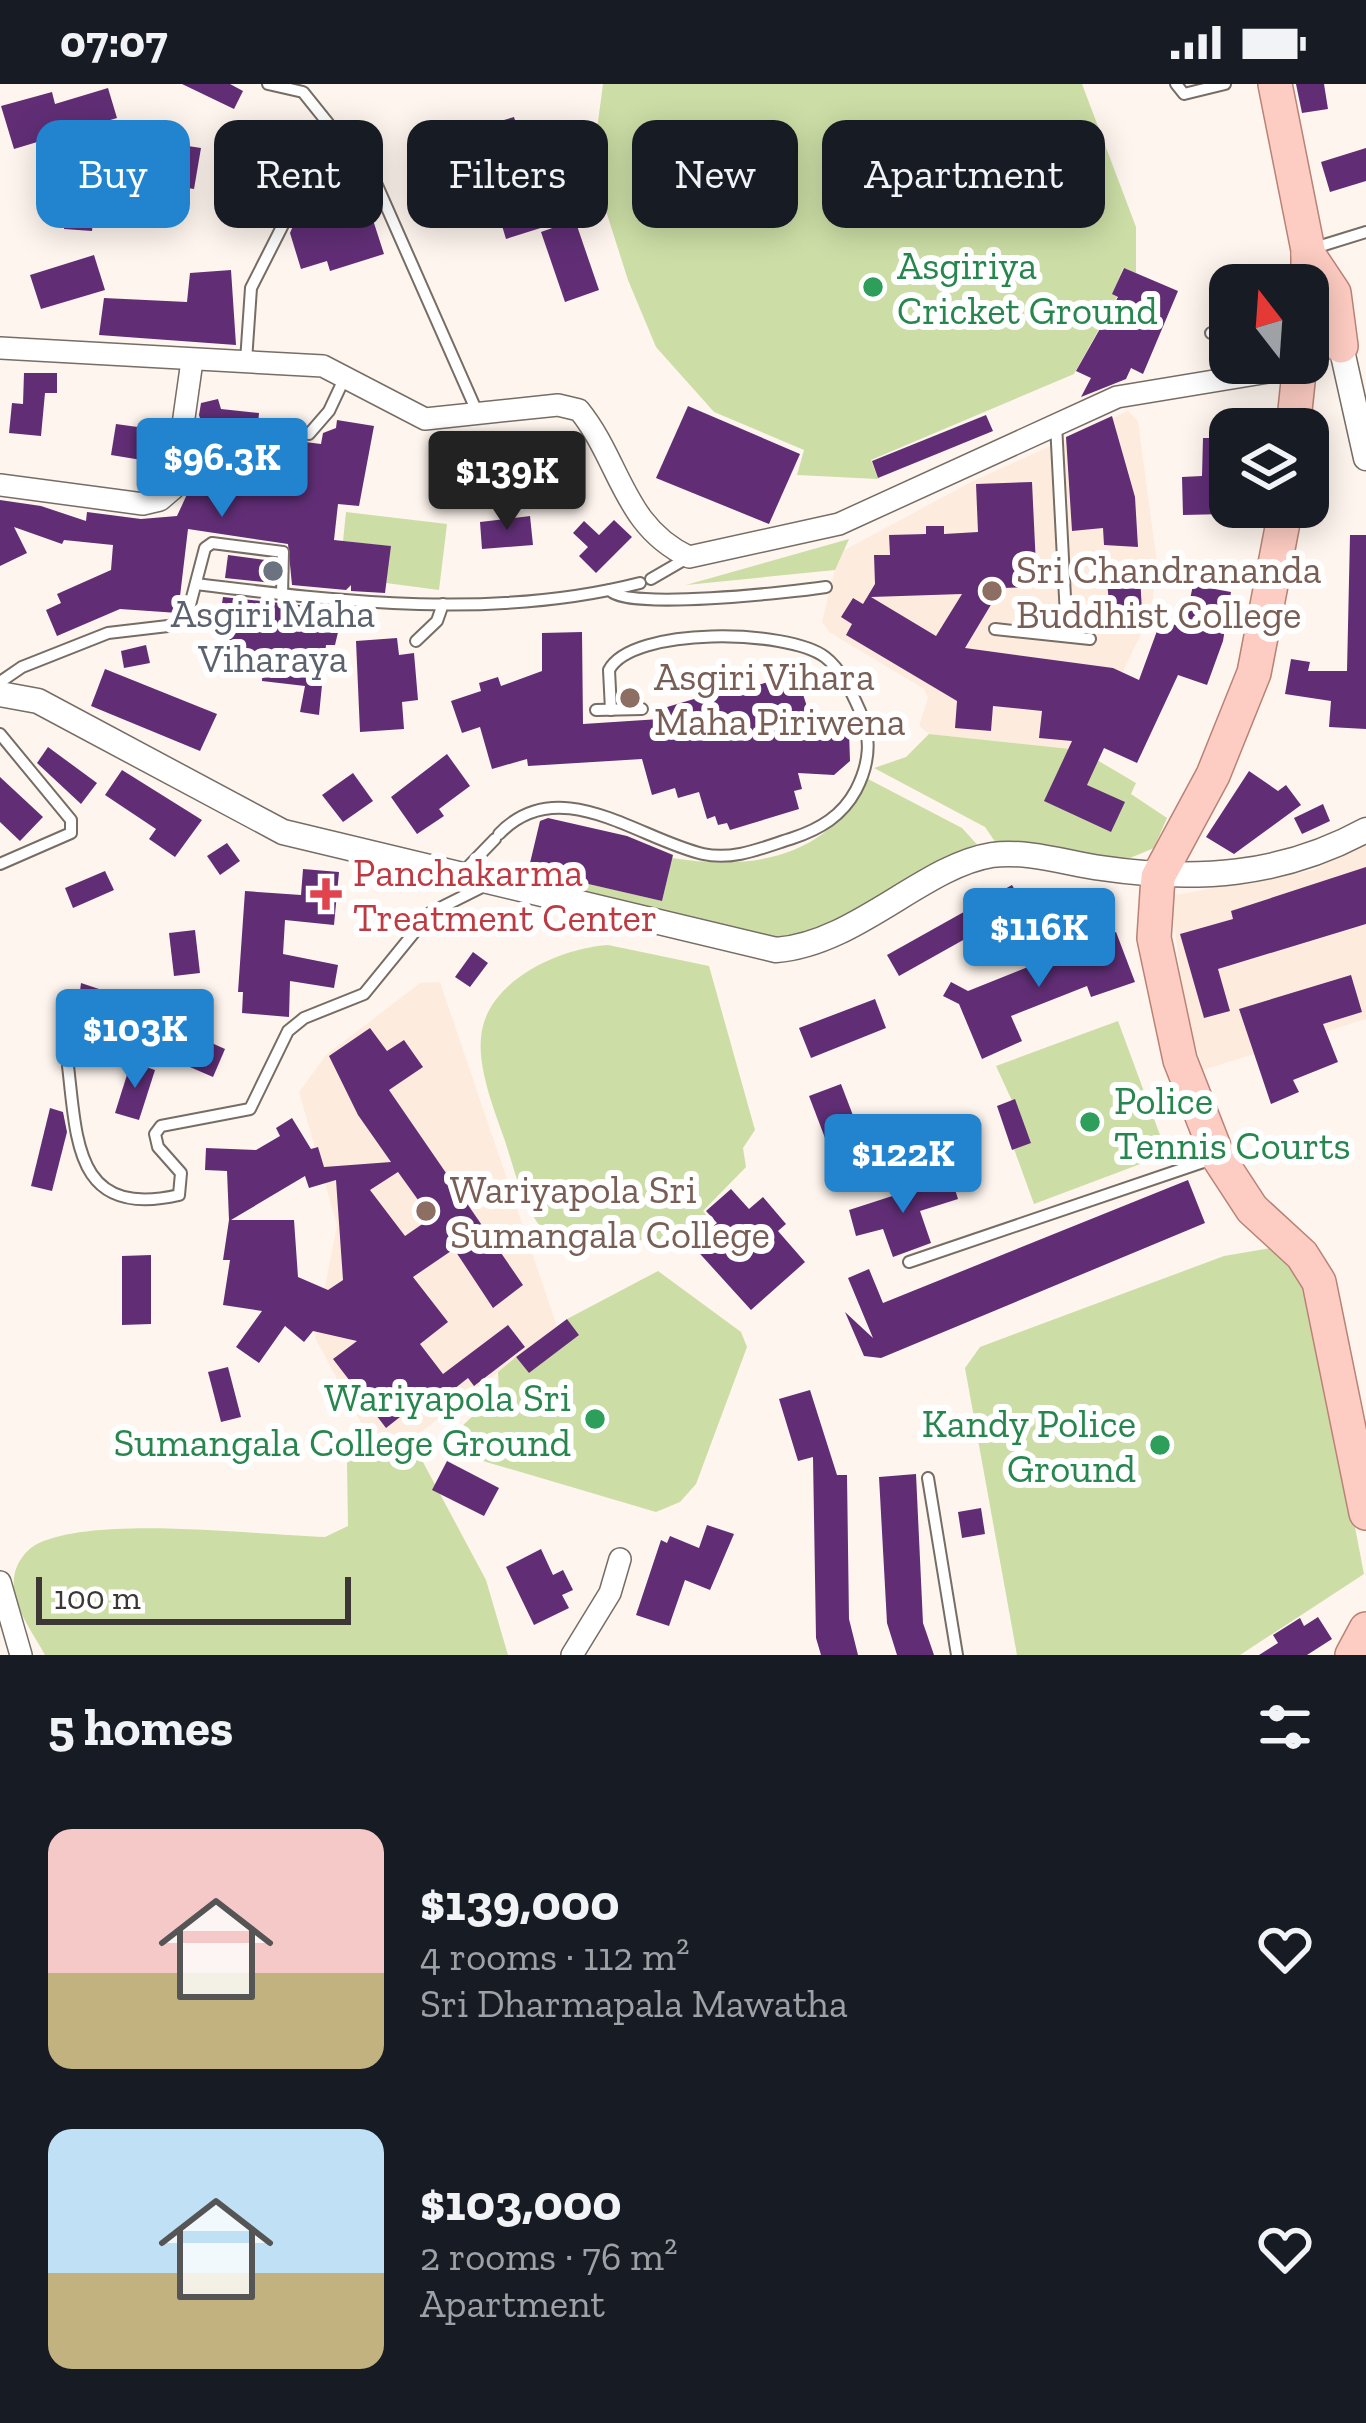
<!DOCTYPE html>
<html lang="en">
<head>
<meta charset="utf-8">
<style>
  :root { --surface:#171b24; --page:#20242c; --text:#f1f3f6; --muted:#9ea1a6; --accent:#2284cf }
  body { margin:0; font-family:"Zilla Slab",serif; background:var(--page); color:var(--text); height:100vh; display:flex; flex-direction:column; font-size:45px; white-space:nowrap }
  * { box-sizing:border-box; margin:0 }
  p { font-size:39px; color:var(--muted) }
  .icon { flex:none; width:66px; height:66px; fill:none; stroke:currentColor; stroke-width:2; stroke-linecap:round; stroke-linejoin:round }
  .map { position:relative; height:1571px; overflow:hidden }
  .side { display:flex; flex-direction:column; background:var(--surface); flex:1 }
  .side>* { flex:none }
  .guide { position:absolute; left:36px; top:36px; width:1296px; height:108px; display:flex; gap:24px }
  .needle { width:78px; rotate:343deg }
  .fabs { position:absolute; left:1209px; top:180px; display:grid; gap:24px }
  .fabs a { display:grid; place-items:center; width:120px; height:120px; border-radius:24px; background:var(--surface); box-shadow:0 6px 30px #0003; font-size:60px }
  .scale { position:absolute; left:36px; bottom:30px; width:315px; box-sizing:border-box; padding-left:12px; border:6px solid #3c3734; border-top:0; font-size:33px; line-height:42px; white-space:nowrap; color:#3c3734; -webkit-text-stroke:9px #fff; paint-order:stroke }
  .price { position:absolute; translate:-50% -102px; padding:0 27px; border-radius:12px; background:var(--accent); color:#fff; font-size:39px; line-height:78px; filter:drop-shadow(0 3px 6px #0008) }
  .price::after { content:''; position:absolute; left:50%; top:72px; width:36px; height:27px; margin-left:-18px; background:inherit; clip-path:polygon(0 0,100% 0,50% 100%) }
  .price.active { background:#222; color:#fff }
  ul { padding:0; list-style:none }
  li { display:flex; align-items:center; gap:36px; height:300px; padding:0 48px }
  li span { display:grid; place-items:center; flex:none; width:336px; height:240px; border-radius:24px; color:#555 }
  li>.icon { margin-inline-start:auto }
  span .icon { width:144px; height:144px; fill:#fffc; stroke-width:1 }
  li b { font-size:51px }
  h2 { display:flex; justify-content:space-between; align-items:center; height:144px; padding:0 48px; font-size:51px }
  .pill { padding:0 42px; border-radius:24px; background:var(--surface); box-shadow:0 6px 30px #0003; font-size:42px; line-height:108px }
  .pill.active { background:var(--accent); color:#fff }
  .status { display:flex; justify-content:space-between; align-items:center; height:84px; padding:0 60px; background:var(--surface); direction:ltr }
  .status svg { height:33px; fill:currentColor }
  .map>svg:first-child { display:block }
  .built { fill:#fdecde }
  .green { fill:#ccdea6 }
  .building { fill:#612e76; fill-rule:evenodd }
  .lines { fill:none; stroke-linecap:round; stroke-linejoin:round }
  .service-casing { stroke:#766d65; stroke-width:14 }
  .minor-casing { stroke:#766d65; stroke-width:24 }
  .tertiary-casing { stroke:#766d65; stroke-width:27 }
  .primary-casing { stroke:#b98276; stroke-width:36 }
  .service { stroke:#fff; stroke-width:10 }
  .minor { stroke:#fff; stroke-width:21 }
  .tertiary { stroke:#fff; stroke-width:24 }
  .primary { stroke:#fdccc2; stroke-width:33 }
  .leisure-dot { fill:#2e9e5b; stroke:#fff; stroke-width:4.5 }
  .worship-dot { fill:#6b7280; stroke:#fff; stroke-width:4.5 }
  .education-dot { fill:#8d6e63; stroke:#fff; stroke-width:4.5 }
  .health-dot { fill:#e0444e; stroke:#fff; stroke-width:4.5 }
  .labels { text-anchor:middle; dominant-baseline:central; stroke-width:12; stroke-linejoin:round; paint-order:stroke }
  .leisure-label { font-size:39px; fill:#27864d; stroke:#fff; text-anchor:start }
  .education-label { font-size:39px; fill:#785e54; stroke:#fff; text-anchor:start }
  .worship-label { font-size:39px; fill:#5b616d; stroke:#fff }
  .health-label { font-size:39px; fill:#be3a42; stroke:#fff; text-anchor:start }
</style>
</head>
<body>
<div class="status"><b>07:07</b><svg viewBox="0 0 49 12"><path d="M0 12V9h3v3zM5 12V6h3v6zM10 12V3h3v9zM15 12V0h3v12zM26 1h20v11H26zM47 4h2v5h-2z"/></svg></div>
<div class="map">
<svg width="1366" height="1571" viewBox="0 0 1366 1571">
  <rect width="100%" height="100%" fill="#fef5ee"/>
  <!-- built -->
  <g class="built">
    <path d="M1128,327L1138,337L1157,479L1151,529L1089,659L1080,666L929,650L919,642L928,614L924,605L829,548L822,538L839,469L971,398Z"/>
    <path d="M1366,757V935L1203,986L1187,933L1170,812L1314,786Z"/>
    <path d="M440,898L557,1242L410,1357L366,1348L315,1254L337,1141L299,1008L326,971L420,899Z"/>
  </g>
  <!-- green -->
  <g class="green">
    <path d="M603,0H1082L1136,143V189L1123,184L1113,210L1117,213L1074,290L871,376L878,395L797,391L804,366L714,328L656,263L628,196L592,83Z"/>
    <path d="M346,428L447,440L439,506L386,499L390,462L343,457Z"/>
    <path d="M849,455L835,486L686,501Z"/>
    <path d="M929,650L1080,666L1136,699L1131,710L1167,734L1154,764L1118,779L1000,765L985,743L874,684L906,673Z"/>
    <path d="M868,695L962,744L982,766L841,840L781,857L576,814L580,798L662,817L672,774C753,787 828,774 868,695Z"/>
    <path d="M608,861L709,882L755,1046L743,1064L746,1083L703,1127L707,1132L688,1150L684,1146L660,1159L539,1141C521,1116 514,1084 504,1054C494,1025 478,985 481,954C485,897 560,864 608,861Z"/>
    <path d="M1118,937L1167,1070L1034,1120L1014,1065L1031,1058L996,982Z"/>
    <path d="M1271,1164L1306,1187L1364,1490L1240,1571H1017L965,1284L980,1263L1224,1172Z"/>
    <path d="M658,1187L741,1248L747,1263L696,1400L680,1418L656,1428L439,1364L499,1307L498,1288L516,1273L529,1289L578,1251L567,1235Z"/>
    <path d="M372,1356L416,1365L486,1496L508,1571H45C34,1550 11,1521 14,1495C15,1480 26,1465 39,1459C101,1431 254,1451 325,1453L348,1442L347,1379Z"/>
  </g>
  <!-- building -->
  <g class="building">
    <path d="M182,0H230L243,7L234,25Z"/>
    <path d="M1296,0H1324L1328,25L1302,29Z"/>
    <path d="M108,4L117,34L14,65L1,22L52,8L55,20Z"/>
    <path d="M514,33L547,142L506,155L473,45Z"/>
    <path d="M262,43L296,59L262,129L226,112Z"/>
    <path d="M149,56L201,64L194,105L142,97Z"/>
    <path d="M1366,64V97L1330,108L1321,78Z"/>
    <path d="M363,105L384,170L330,187L327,177L301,185L290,149L293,142L316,130L313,122Z"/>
    <path d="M66,123L94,126L92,147L64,145Z"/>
    <path d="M575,136L599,206L565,218L541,148Z"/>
    <path d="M94,171L105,206L41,225L30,191Z"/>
    <path d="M1124,184L1178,207L1143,290L1131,284L1126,295L1081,313L1091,294L1076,287L1118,213L1112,210Z"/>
    <path d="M231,186L236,261L99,251L104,214L187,218L190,189Z"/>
    <path d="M24,289H57V309H45L41,352L9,349L12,319L23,320Z"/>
    <path d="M218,315L221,325L259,329L257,352L321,360L323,349L336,344L337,336L374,342L359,422L338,420L334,456L391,462L385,509L351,507V501L346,506L292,501L288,460L188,445L178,529L120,525L57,552L46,526L61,519L57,510L111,486L113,461L64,456L62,460L14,443L27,469L0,482V416L41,422L86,437L87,428L141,435L177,432L189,406L193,377L214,379L199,331L201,319Z"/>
    <path d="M688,322L800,370L769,440L656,394Z"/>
    <path d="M986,331L993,347L878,394L872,377Z"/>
    <path d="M1112,332L1135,413L1138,463L1104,461L1103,444L1072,447L1066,353Z"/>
    <path d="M116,340L159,346L154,378L111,371Z"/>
    <path d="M1203,354H1224L1226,430L1183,431L1182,393L1202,392Z"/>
    <path d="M512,373L516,403L478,408L473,379Z"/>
    <path d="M1032,398L1037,503L1001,504L965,564L1113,584L1139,596L1161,536L1184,544L1193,501L1231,508L1223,557L1207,601L1178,591L1137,679L1104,664L1087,701L1125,718L1111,748L1044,717L1072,657L1039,654L1042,627L993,622L991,647L955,644L957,617L846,551L852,540L841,533L853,514L863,520L875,500L874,471H890L889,451L926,450V442H944V450L978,448L976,400ZM962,510L936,552L871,513Z"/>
    <path d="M530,432L533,461L482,465L480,438Z"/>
    <path d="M614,436L632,453L596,489L579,472L588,463L573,449L584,437L599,451Z"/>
    <path d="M1350,451H1366V645L1329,643L1331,617L1285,610L1291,575L1310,578L1308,587H1347Z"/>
    <path d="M228,471L273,477V499L225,494Z"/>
    <path d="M1106,484L1140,491L1142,528L1110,532Z"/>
    <path d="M223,513L330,524L328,544H339L335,561H326L319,631L300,628L305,602L262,597L263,578L218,572L222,545L263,536L220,532Z"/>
    <path d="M582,548L583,640L660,635L657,626L704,612L699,595L717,590L723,611L779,595L775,581L792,576L810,632L833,635L849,647L850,677L834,691L798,689L802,705L794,707L799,725L730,746L727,739L718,741L715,732L707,735L699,708L678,714L675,704L652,711L642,675L528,682L527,675L492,685L480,643L462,649L451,617L481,607L479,599L498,593L501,602L542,587V549Z"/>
    <path d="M397,554L399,571L414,569L418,616L402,618L404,645L360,648L356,557Z"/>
    <path d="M146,561L150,579L124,584L121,567Z"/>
    <path d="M105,585L217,630L200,667L91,622Z"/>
    <path d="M48,663L97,699L81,720L37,679Z"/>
    <path d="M447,670L470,702L439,725L444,732L417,750L391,713Z"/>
    <path d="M122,686L202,736L175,773L149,755L156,745L105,711Z"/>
    <path d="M1249,687L1278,707L1286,701L1301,721L1234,770L1206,753Z"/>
    <path d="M353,689L373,717L343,738L322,711Z"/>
    <path d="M0,693L43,733L20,757L0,738Z"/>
    <path d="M1323,720L1330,737L1302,750L1294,734Z"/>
    <path d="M548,734L627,752L673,771L662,817L545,790L547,783L530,779L540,737Z"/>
    <path d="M227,759L240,777L220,791L207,772Z"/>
    <path d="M1366,783V840L1218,885L1230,927L1204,934L1180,850L1233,835L1231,827Z"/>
    <path d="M303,785L339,788L334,841L285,836L283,870L338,881L334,904L290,897L289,933L242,929L243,908H238L245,807L301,811Z"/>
    <path d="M105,787L114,806L73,824L65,804Z"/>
    <path d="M1012,801L1024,822L899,892L887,871Z"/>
    <path d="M195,846L200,889L174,892L169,849Z"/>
    <path d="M1116,848L1135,898L1091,913L1087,902L1011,932L1022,957L982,975L959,920L943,912L951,898L968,907Z"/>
    <path d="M473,868L488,879L470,903L455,893Z"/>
    <path d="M1351,891L1362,928L1323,940L1338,978L1293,996L1299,1008L1271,1020L1239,925Z"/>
    <path d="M81,899L117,911L113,943L76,938Z"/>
    <path d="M875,915L886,944L811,974L799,944Z"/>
    <path d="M370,944L387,967L404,956L423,983L389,1006L523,1201L493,1224L454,1165L413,1193L448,1238L420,1260L443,1290L508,1241L525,1263L474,1302L468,1294L435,1320L428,1311L386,1344L333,1275L357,1257L313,1247L304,1258L285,1242L259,1279L236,1263L262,1227L223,1221L230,1176H223L229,1136L227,1087L205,1086L206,1064L256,1066L280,1052L276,1044L292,1034L311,1065L318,1063L324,1083L391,1078L358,1031L329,972ZM398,1088L431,1134L405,1152L370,1106ZM305,1092L309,1104L336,1096L343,1196L328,1206L298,1193L294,1136H231Z"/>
    <path d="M196,952L225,965L213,993L183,980Z"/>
    <path d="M131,978L155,986L139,1036L115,1029Z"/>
    <path d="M841,1000L870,1076L838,1088L809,1012Z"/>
    <path d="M1015,1015L1031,1059L1012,1066L997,1022Z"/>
    <path d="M50,1024L63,1028L67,1048L52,1107L31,1102Z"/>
    <path d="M951,1093L958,1115L920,1127L931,1159L893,1173L883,1145L856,1152L849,1126Z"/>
    <path d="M1188,1096L1205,1139L881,1274L864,1272L845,1228L873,1254L848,1194L869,1185L883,1219Z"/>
    <path d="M731,1105L749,1125L763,1113L786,1140L778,1147L805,1178L751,1226L692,1161L717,1139L706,1127Z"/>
    <path d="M151,1171V1240L122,1241V1172Z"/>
    <path d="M567,1235L579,1251L529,1289L516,1273Z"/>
    <path d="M228,1283L241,1333L221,1338L208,1288Z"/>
    <path d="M810,1306L837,1391H847L849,1535L858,1571H821L816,1554L813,1373L798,1377L779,1315Z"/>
    <path d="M447,1377L499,1404L484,1432L432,1406Z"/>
    <path d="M916,1390L923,1539L934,1571H897L887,1539L879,1393Z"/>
    <path d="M981,1424L985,1450L962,1454L958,1428Z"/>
    <path d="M707,1441L734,1450L710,1506L685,1496L669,1542L636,1531L661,1456L667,1459L670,1452L699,1464Z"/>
    <path d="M541,1465L553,1491L563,1486L573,1506L562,1511L569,1524L534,1541L506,1483Z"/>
    <path d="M1318,1533L1332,1555L1307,1571H1259L1278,1559L1273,1551L1300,1534L1304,1542Z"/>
  </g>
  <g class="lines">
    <defs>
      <g id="service">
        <path d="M268,0L303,8L376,99L478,330"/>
        <path d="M1176,0L1184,10L1225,0"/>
        <path d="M1311,165L1366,148"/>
        <path d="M1211,249L1230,248"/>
        <path d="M246,277L251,204L291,125"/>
        <path d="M1056,340L1067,552"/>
        <path d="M309,350L329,327L345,293"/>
        <path d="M651,495L689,473"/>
        <path d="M196,500C343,518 495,536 640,499"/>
        <path d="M610,506C624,527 793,508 826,503"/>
        <path d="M995,545L1090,555"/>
        <path d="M416,557L437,537L443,520"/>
        <path d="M0,598L22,583L108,549L185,540L205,464L212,459L283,468L282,511"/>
        <path d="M596,626L642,625"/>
        <path d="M0,650L71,736V749L0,780"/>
        <path d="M499,750C559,687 638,755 703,770C734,777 764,763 793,754C820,745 842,732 856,706C870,679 872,654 860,627C852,609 841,585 825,573C788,545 632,542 609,586L611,626"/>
        <path d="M464,787L495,755"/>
        <path d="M68,982C77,1057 75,1135 179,1111L181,1089L158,1063L155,1050L161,1042L250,1025L288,947L304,934L364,910L430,829L488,800"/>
        <path d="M909,1178L1212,1075"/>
        <path d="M928,1394L957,1571"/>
      </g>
      <g id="minor">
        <path d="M0,264L323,282L425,335L558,321L579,326C621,378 623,442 689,473L839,440L1117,313L1299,283"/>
        <path d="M0,401L143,420L160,416L174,404L192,277"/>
        <path d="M0,1498L21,1571"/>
        <path d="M572,1571L610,1509L620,1475"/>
      </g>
      <g id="tertiary">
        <path d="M1308,220L1341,262L1366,374"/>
        <path d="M0,610L38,617L283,748L776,866C856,860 923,782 992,771C1026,766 1067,779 1101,784C1195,798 1282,792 1366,746"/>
      </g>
      <g id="primary">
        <path d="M1275,0L1308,166V201"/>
        <path d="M1308,170L1334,209L1341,262"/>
        <path d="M1293,345L1300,279"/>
        <path d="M1286,423L1254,589L1213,691L1158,793L1154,854L1180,976L1218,1073L1252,1125L1302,1171L1319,1198L1366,1429"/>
        <path d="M1352,1571L1366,1545"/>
      </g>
    </defs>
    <!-- service casing -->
    <use href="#service" class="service-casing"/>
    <!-- minor casing -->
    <use href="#minor" class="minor-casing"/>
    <!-- tertiary casing -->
    <use href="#tertiary" class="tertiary-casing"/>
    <!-- primary casing -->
    <use href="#primary" class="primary-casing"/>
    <!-- service -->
    <use href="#service" class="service"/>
    <!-- minor -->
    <use href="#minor" class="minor"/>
    <!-- tertiary -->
    <use href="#tertiary" class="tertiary"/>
    <!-- primary -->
    <use href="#primary" class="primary"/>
  </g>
  <!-- markers -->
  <g class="leisure-dot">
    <circle cx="873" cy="203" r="12"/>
    <circle cx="1090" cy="1038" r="12"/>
    <circle cx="595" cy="1335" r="12"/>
    <circle cx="1160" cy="1361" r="12"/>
  </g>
  <circle class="worship-dot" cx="273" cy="487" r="12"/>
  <g class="education-dot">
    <circle cx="992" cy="507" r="12"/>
    <circle cx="630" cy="614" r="12"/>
    <circle cx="426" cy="1127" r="12"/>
  </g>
  <path class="health-dot" d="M320 792h12v12h12v12h-12v12h-12v-12h-12v-12h12z"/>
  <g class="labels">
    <!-- leisure labels -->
    <g class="leisure-label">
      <text x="897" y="181">Asgiriya<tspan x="897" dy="45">Cricket Ground</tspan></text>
      <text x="1114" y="1016">Police<tspan x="1114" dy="45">Tennis Courts</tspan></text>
      <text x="571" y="1313" text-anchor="end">Wariyapola Sri<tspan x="571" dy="45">Sumangala College Ground</tspan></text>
      <text x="1136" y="1339" text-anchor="end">Kandy Police<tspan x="1136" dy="45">Ground</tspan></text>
    </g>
    <!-- education labels -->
    <g class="education-label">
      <text x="1016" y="485">Sri Chandrananda<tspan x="1016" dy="45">Buddhist College</tspan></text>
      <text x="654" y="592">Asgiri Vihara<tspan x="654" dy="45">Maha Piriwena</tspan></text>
      <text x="450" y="1105">Wariyapola Sri<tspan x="450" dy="45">Sumangala College</tspan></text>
    </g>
    <!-- worship labels -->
    <g class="worship-label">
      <text x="273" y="529">Asgiri Maha<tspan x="273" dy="45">Viharaya</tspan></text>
    </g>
    <!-- health labels -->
    <g class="health-label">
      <text x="353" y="788">Panchakarma<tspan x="353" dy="45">Treatment Center</tspan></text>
    </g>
  </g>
</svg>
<div class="fabs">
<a><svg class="needle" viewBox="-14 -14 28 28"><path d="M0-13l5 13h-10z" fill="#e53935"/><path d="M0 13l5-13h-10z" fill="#9ea1a6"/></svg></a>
<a><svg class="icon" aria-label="layers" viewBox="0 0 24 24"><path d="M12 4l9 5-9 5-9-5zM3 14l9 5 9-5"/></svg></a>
</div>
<div class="scale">100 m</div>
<b class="price" style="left:222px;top:436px">$96.3K</b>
<b class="price active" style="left:507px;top:449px">$139K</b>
<b class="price" style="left:1039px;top:906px">$116K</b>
<b class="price" style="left:135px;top:1007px">$103K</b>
<b class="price" style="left:903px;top:1132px">$122K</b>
<div class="guide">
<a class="pill active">Buy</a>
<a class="pill">Rent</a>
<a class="pill">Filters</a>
<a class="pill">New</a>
<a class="pill">Apartment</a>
</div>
</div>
<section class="side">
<h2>5 homes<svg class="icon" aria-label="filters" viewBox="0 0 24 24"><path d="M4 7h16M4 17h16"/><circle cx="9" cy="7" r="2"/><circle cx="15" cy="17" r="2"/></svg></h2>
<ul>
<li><span style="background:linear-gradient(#f6c9c9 60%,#c2b280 0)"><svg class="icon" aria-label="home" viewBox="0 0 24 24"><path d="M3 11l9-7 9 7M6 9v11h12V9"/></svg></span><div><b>$139,000</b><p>4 rooms · 112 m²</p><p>Sri Dharmapala Mawatha</p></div><svg class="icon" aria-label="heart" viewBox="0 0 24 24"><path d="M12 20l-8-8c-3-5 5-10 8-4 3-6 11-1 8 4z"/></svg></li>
<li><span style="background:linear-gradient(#bfe0f5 60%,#c2b280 0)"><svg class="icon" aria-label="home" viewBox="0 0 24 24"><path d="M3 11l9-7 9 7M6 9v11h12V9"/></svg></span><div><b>$103,000</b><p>2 rooms · 76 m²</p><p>Apartment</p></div><svg class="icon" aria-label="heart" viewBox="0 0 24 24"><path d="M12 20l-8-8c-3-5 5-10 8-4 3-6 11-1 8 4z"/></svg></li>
</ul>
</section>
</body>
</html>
